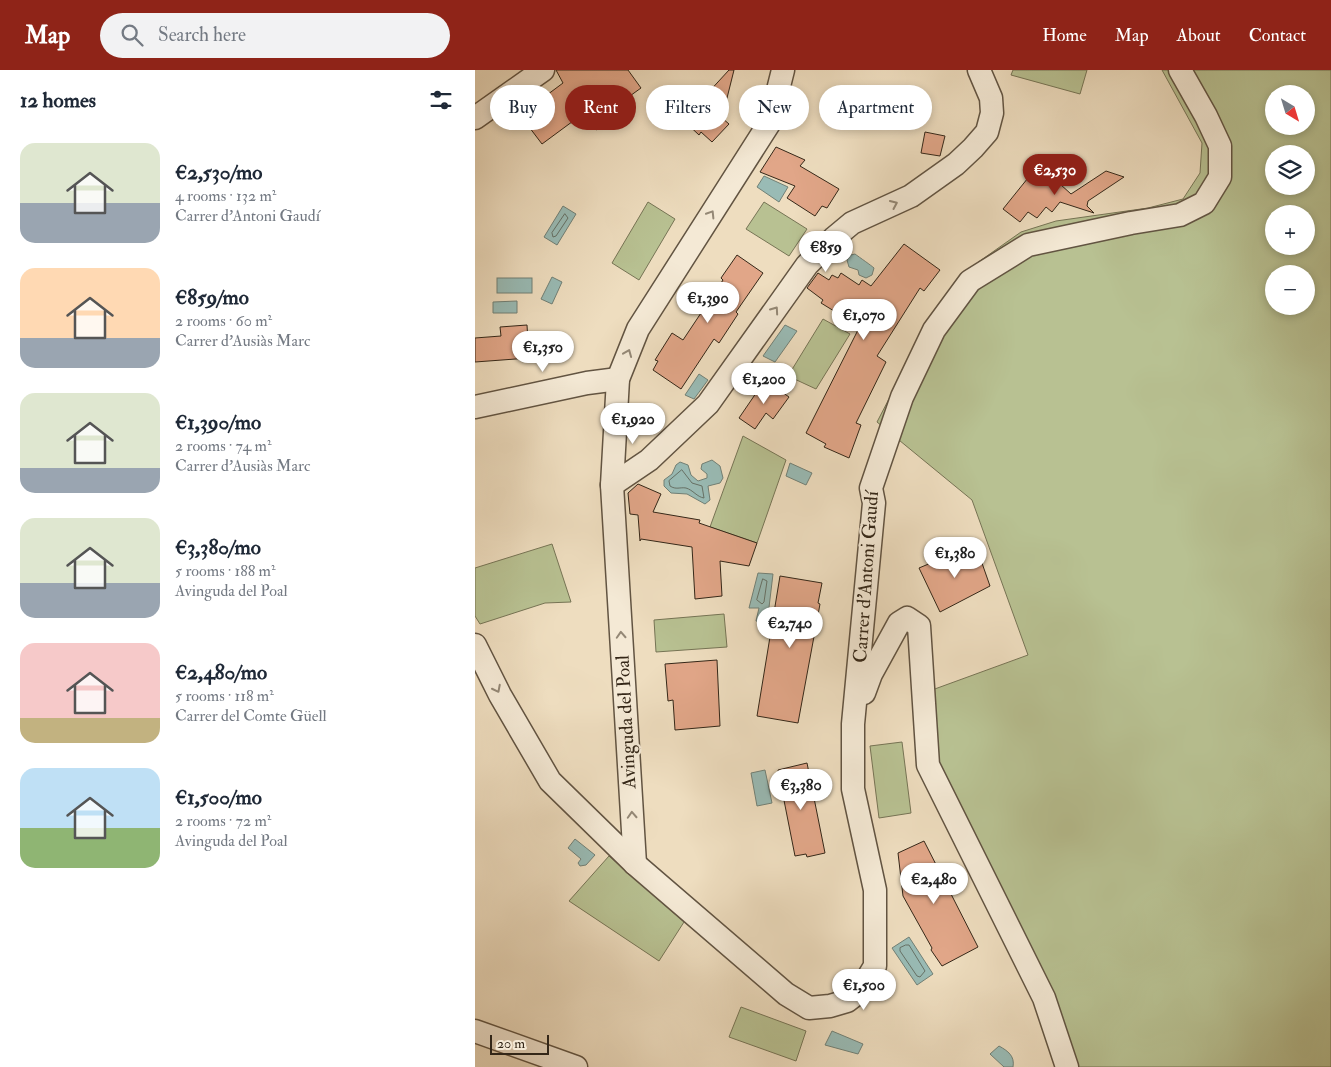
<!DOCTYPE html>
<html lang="en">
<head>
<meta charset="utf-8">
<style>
  :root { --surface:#fff; --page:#f2f2f3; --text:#1f2937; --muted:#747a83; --accent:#8f2418 }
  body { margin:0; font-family:"IM FELL Double Pica",serif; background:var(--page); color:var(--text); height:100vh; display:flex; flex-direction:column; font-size:19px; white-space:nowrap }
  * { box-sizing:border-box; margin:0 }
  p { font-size:16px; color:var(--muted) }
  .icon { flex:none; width:28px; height:28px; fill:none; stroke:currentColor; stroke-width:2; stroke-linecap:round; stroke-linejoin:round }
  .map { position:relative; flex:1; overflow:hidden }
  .drawer { display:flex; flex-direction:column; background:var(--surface); width:475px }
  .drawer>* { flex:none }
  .guide { position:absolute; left:15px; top:15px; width:475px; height:45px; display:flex; gap:10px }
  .needle { width:32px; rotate:142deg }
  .controls { position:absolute; left:790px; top:15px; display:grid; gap:10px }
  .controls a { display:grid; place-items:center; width:50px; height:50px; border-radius:50%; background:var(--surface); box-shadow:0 2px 8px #0003; font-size:25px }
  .scale { position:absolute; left:15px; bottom:12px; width:59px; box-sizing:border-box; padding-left:5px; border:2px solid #342718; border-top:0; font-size:14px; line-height:18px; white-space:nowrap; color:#342718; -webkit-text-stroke:4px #f4e9d5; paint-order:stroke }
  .price { position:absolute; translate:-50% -42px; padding:0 11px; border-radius:18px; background:#fff; color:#222; font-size:16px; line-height:32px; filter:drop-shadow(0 1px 2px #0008) }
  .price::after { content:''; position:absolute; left:50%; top:30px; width:15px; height:11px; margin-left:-8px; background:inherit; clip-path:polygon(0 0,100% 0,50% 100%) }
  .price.on { background:var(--accent); color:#fff }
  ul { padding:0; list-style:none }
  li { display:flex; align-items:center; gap:15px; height:125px; padding:0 20px }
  li span { display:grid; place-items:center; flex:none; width:140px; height:100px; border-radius:15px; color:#555 }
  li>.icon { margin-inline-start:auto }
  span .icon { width:60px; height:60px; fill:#fffc; stroke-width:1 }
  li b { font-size:21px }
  h2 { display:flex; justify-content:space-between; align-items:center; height:60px; padding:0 20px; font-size:21px }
  .tag { padding:0 18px; border-radius:22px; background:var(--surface); box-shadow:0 2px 8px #0003; font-size:18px; line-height:45px }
  .tag.on { background:var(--accent); color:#fff }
  header { display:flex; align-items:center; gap:30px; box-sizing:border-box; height:70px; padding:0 25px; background:var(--accent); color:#fff }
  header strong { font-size:24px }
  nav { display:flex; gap:28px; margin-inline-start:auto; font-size:18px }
  .search { width:350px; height:45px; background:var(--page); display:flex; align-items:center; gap:12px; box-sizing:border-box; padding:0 18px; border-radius:28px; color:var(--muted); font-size:19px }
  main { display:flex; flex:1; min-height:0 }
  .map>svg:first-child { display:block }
  .green { fill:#b8c192; stroke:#767455; fill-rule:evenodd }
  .water { fill:#99bbb5; stroke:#718076 }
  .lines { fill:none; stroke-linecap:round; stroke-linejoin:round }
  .shore { stroke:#667166; stroke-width:1 }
  .building { fill:#e1a688; stroke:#342718 }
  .minor-casing { stroke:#625442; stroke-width:25 }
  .minor { stroke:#f4e9d5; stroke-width:22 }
  .oneway { stroke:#948876 }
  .labels { text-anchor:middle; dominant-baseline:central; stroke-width:4.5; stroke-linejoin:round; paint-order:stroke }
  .street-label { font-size:19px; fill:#342718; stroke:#f4e9d5 }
</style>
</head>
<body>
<header>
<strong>Map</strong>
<div class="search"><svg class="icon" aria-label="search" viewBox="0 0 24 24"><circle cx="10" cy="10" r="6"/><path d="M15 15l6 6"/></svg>Search here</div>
<nav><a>Home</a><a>Map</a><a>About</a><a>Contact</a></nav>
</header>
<main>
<section class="drawer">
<h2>12 homes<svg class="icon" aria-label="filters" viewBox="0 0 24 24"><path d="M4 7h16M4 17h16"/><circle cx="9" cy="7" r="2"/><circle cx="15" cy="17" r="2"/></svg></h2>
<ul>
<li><span style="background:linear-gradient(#dfe7d0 60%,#9aa5b1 0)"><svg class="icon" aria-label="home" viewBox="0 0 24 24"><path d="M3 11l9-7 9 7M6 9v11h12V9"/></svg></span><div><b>€2,530/mo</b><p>4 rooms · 132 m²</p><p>Carrer d'Antoni Gaudí</p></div></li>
<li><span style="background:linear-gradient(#ffd9b3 70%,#9aa5b1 0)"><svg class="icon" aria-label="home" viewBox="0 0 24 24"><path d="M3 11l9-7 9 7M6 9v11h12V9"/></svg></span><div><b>€859/mo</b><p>2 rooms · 60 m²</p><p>Carrer d'Ausiàs Marc</p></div></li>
<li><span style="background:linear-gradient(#dfe7d0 75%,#9aa5b1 0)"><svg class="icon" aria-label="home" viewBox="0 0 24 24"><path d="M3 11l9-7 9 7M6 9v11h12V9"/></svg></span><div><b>€1,390/mo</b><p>2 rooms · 74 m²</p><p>Carrer d'Ausiàs Marc</p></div></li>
<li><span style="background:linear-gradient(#dfe7d0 65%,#9aa5b1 0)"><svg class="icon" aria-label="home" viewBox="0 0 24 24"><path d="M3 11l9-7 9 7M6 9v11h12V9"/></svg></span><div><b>€3,380/mo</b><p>5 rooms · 188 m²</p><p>Avinguda del Poal</p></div></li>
<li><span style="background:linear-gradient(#f6c9c9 75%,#c2b280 0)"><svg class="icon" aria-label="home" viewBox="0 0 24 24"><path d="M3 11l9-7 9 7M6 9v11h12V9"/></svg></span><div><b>€2,480/mo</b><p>5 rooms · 118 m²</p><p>Carrer del Comte Güell</p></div></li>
<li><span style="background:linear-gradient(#bfe0f5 60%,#8fb573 0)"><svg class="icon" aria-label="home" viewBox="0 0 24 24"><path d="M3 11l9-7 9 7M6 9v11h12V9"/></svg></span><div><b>€1,500/mo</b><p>2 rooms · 72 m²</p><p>Avinguda del Poal</p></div></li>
</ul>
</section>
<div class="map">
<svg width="856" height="997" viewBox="0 0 856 997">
  <rect width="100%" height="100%" fill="#eeddbf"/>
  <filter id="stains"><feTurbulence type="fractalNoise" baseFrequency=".004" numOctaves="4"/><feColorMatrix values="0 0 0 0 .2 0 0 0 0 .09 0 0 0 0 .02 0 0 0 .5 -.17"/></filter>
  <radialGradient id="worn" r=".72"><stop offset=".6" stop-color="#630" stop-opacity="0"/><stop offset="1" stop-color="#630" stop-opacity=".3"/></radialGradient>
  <!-- green -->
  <g class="green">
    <path d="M538,0H612L605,24L536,5Z"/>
    <path d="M687,0H856V997H595L463,703L457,620L553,585L497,430L402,352L457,246L502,193L546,162L581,151L673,138L708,129L725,103L727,73ZM799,24H831V56H799ZM799,84H831V116H799ZM799,144H831V176H799ZM799,204H831V236H799Z"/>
    <path d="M173,132L200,149L164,210L137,193Z"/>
    <path d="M289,132L332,159L314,186L271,159Z"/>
    <path d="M348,249L375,264L341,319L313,306Z"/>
    <path d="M268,366L311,390L282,473L235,457Z"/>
    <path d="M77,474L96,532L70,533L5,554L0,546V498Z"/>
    <path d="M249,544L252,577L181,582L179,550Z"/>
    <path d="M427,672L436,743L404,748L395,676Z"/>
    <path d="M134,786L209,852L184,891L94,831Z"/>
    <path d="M266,937L331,961L321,991L254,967Z"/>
  </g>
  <!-- water -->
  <g class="water">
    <path d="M289,106L313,117L304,132L282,117Z"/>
    <path d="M88,136L101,144L82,175L69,167Z"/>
    <path d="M380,184C384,187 397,196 399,198L397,205L391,208L384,205L383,200L374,197L372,190L376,185Z"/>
    <path d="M77,207L87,212L77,234L66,229Z"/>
    <rect x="22" y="208" width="35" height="15"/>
    <path d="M42,231V243H18V232Z"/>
    <path d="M310,255L322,261L300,292L288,286Z"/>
    <path d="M278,296L287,303L275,321L265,316Z"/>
    <path d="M224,304L233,310L219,329L210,325Z"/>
    <path d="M237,390L245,396L248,408L245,413L233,416L235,430L230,434L212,424L196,423L189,416V410L197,404L201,395L205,392L213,395L216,405L223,411L232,408V404L226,399L227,394Z"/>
    <path d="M315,393L337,403L331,415L311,406Z"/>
    <path d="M283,503L298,504L292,554L281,551L284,538H274Z"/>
    <path d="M290,700L297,733L282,736L276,703Z"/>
    <path d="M100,769L120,785L111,795L105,796L103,793L106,789L93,778Z"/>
    <path d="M434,867L458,904L442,915L417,878Z"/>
    <path d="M357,961L388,974L383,984L350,975Z"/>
    <path d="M524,976C533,981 540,986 538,997H529L515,984Z"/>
  </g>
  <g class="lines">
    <!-- shore -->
    <g class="shore">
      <path d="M90,144L93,148L81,166L78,167L77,163Z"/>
      <path d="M207,400L217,413L227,416L229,428C222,427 218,420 211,418C205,417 201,420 195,416L194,411Z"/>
      <path d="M288,509L292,511L289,532L287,534L282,530Z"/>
      <path d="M431,875H434L450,901L445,907L442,906L425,881V878Z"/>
    </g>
  </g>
  <!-- building -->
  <g class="building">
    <path d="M81,0H153L166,18L134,41L139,48L121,60L109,43L67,74L45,45L88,13Z"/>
    <path d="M254,0H259L247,48L254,54L237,72L226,62L224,65L208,50Z"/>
    <path d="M450,62L470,66L465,86L446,83Z"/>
    <path d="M301,77L330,90L325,96L364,119L352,138L347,136L340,146L312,128L320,116L285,102Z"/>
    <path d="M631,101L649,107L613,131L612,136L619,143L585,132L577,142L571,137L562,148L553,142L545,152L528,139L557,103L567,112L570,108L581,118L585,114L596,124Z"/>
    <path d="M429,174L465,200L449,221L445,218L402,286L411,292L381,353L386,355L374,388L349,377L351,374L331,363L385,256L382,255L388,243L380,238L372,249L346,233L348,230L332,218L343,203L354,210L357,205L363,208L366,203L384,215L387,210L396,216Z"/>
    <path d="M262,185L288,203L261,242L263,244L244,273L239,269L206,319L178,300L183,291L180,290L197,263L208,270L248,210L246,208Z"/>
    <path d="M52,255L54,288L0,292V268L26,266L25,257Z"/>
    <path d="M290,310L314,327L298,349L291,343L280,359L264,348Z"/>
    <path d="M163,414L186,424L178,442L225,450L224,453L282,473L274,496L245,491L247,526L220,529L217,477L166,469L165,471L163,445L155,444L153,423Z"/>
    <path d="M501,476L515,516L465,542L444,498L475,485L478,492Z"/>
    <path d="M305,506L347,513L343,533L345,534L323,653L282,646Z"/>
    <path d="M242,590L245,656L200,660L198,630L193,631L190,594Z"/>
    <path d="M332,693L350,783L332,787L331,784L320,786L303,700Z"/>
    <path d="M449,771L503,877L467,896L456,880L457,878L428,826L423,783Z"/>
  </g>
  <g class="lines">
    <defs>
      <g id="minor">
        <path d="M0,48L68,0"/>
        <path d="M0,337L112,313L143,309"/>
        <path d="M137,415L174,390L233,334L332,195L359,168L377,153L436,126L481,94L498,78L512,62L517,43L516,28L504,0"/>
        <path d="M0,575L25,625L75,711L160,794L311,924L334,938L355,936L372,931L385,921L400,896V820L378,719V654L399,433L396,418L427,327L459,260L495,211L553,175L656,153L705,145L729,133L745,107V76L731,46L705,0"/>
        <path d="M389,623L396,604L424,553L432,548L444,556L453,695L569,928L592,997"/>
        <path d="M160,794L137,415L143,309L163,259L295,52L308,0"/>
        <path d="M0,961L101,997"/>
      </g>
    </defs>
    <!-- minor casing -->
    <use href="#minor" class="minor-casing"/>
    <!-- minor -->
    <use href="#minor" class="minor"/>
  </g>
  <!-- one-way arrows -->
  <defs><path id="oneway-chevron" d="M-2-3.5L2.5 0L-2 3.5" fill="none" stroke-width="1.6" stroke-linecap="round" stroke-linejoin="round" transform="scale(1.25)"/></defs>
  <g class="oneway">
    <use href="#oneway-chevron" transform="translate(419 134) rotate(-24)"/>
    <use href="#oneway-chevron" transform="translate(236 144) rotate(-58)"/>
    <use href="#oneway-chevron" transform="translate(300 240) rotate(-55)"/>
    <use href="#oneway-chevron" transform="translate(153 283) rotate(-68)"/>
    <use href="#oneway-chevron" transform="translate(146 565) rotate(-93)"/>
    <use href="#oneway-chevron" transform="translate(22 619) rotate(63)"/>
    <use href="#oneway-chevron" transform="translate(157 745) rotate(-93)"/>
  </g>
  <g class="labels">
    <!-- street labels -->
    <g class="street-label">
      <text transform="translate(391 507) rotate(-86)">Carrer d'Antoni Gaudí</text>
      <text transform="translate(151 652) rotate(-93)">Avinguda del Poal</text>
    </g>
  </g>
  <rect width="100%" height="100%" filter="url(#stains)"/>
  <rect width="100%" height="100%" fill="url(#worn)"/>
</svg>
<div class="controls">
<a><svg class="needle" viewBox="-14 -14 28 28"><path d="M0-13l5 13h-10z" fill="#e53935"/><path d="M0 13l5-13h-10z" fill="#747a83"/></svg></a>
<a><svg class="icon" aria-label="layers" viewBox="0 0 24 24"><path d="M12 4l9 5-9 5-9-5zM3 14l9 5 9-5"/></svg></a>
<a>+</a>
<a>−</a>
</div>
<div class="scale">20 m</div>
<b class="price on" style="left:580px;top:126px">€2,530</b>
<b class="price" style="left:351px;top:203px">€859</b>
<b class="price" style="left:233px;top:254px">€1,390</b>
<b class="price" style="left:389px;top:271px">€1,070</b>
<b class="price" style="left:68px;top:303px">€1,350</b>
<b class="price" style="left:289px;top:335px">€1,200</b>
<b class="price" style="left:158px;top:375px">€1,920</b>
<b class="price" style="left:480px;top:509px">€1,380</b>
<b class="price" style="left:315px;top:579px">€2,740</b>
<b class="price" style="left:326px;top:741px">€3,380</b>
<b class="price" style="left:459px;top:835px">€2,480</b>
<b class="price" style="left:389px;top:941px">€1,500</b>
<div class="guide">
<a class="tag">Buy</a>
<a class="tag on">Rent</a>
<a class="tag">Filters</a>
<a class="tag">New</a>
<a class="tag">Apartment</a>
</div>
</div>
</main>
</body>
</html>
